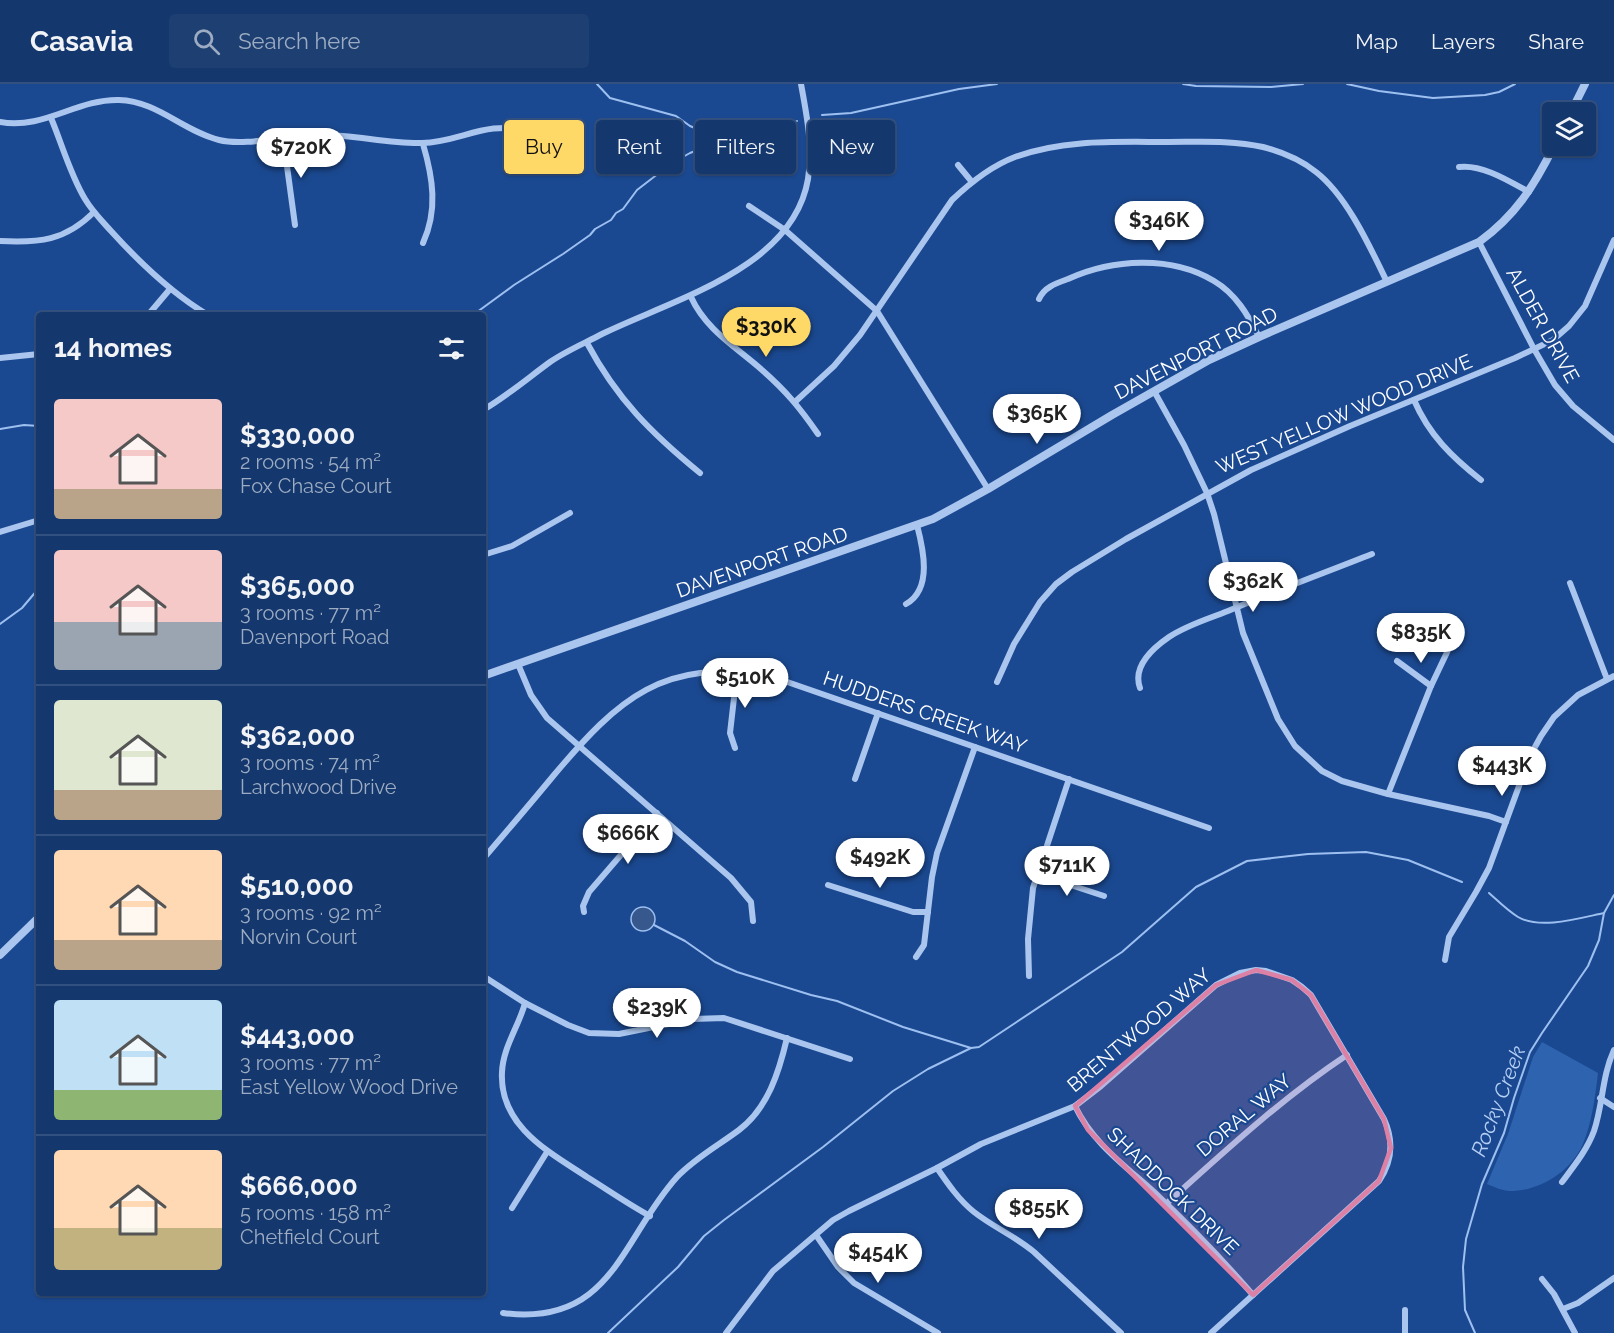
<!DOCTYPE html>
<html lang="en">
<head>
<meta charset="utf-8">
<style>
  :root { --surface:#14376d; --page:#1d3f72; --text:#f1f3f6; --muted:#9dacc2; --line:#335180; --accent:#ffd968 }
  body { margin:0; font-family:Raleway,sans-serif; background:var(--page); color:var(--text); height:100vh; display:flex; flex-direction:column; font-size:22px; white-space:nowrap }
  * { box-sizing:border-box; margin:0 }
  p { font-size:20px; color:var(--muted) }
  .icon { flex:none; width:33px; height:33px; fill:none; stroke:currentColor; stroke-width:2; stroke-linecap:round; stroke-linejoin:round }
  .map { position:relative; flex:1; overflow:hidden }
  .panel { position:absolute; left:36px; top:228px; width:450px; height:984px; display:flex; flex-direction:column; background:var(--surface); border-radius:6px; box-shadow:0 2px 4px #0004,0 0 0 2px var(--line) }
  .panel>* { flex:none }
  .hud { position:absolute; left:504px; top:36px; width:570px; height:54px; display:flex; gap:12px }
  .fabs { position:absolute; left:1542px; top:18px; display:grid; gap:12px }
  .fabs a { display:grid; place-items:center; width:54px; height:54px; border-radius:6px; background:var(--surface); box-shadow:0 2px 4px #0004,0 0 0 2px var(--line); font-size:30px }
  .price { position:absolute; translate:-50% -51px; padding:0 14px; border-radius:21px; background:#fff; color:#222; font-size:20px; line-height:39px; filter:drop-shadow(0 2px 3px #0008) }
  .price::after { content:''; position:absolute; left:50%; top:36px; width:18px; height:14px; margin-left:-9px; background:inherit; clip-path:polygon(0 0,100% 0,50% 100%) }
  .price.on { background:var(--accent); color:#111 }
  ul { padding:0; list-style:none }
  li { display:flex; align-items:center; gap:18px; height:150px; padding:0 18px }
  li+li { border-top:2px solid var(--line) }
  li span { display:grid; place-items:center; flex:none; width:168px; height:120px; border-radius:6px; color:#555 }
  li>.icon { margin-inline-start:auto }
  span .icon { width:72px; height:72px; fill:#fffc; stroke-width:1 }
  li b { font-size:26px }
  h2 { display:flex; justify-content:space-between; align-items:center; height:72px; padding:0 18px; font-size:26px }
  .tag { padding:0 21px; border-radius:6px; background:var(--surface); box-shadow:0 2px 4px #0004,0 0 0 2px var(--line); font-size:21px; line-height:54px }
  .tag.on { background:var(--accent); color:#111 }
  header { display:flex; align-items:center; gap:36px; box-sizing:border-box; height:84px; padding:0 30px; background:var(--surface); border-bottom:2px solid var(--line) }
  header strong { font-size:28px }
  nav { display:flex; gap:33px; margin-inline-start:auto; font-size:21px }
  .search { width:420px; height:54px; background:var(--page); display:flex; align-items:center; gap:15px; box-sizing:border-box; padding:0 21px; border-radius:6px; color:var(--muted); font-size:22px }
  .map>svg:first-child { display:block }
  .green { fill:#2e63af }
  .water { fill:#36588c; stroke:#9dc0f1; stroke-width:1.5 }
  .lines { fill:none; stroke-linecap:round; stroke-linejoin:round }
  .stream { stroke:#9dc0f1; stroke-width:2 }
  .minor { stroke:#aac6ef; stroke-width:6 }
  .tertiary { stroke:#aac6ef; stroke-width:8 }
  .marked { fill:#dd80a5; fill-opacity:0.2; stroke:#dd80a5; stroke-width:4.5; stroke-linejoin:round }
  .labels { text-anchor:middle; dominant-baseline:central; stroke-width:4.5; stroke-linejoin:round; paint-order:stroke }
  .street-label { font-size:20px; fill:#fff; stroke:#1b4991 }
  .water-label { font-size:21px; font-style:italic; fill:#b6d0f5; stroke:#1b4991 }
</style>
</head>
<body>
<header>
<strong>Casavia</strong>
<div class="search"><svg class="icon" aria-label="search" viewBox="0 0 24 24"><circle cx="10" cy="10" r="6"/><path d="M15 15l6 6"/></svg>Search here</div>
<nav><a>Map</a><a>Layers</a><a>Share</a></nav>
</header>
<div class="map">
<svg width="1614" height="1249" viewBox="0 0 1614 1249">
  <rect width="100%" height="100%" fill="#1b4991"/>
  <!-- green -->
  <path class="green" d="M1542,958L1598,989C1595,1013 1592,1040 1582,1062C1569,1089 1539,1107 1510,1107C1503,1107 1494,1103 1487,1100L1508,1050L1533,973Z"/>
  <!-- water -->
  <circle class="water" cx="643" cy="835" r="12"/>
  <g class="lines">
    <!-- stream -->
    <g class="stream">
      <path d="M597,0L610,14L676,32L690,42L723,56"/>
      <path d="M1183,0L1196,2L1271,3L1303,0"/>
      <path d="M1347,0L1379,7L1433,14L1485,11L1499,8L1515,0"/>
      <path d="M822,31L851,29L959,5L997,0"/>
      <path d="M473,231L514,201L563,170L590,151L595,145L611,136L616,129L623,125L637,106L672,79L690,69L723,56L797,37"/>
      <path d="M0,345L24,341L39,342"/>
      <path d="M0,540L22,524L39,504"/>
      <path d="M1489,809C1498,817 1508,827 1518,833C1540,846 1580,834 1604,829"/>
      <path d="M654,841L685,857L715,878L737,888L811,911L837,917L903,943L971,964L979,963L1122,868L1196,803L1247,777L1308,770L1366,768L1408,776L1462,798"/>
      <path d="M608,1249L678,1183L704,1152L724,1136L823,1063L893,1007L928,985L971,964"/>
      <path d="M1475,1249L1465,1226L1463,1183L1466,1155L1482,1100L1504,1049L1514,1014L1530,968L1542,949L1588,882L1599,856L1604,829L1614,811"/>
    </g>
    <!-- minor -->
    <g class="minor">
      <path d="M51,34C62,60 70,90 85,115C92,127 102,137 111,147C140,179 171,209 208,231"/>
      <path d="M0,38C44,46 76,15 119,16C157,17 183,47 219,56C246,63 292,50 323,51C356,51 389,60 422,59C461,58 485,36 529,47C542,51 550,54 560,64"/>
      <path d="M283,53L295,141"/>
      <path d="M958,81L972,98"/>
      <path d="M1459,83C1482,80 1509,97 1529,108"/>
      <path d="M749,122L785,146L877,227L988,405"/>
      <path d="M0,157C39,159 65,157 94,128"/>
      <path d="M1479,158L1534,265L1555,301L1573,322L1614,356"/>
      <path d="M423,159C438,126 433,94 423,60"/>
      <path d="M691,213C706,246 736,263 762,286C786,307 800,324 818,350"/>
      <path d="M1039,215C1044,203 1057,199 1068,195C1112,175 1171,171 1214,197C1236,210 1248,231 1259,253"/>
      <path d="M148,231L170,205"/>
      <path d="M587,259C617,315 651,349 700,389"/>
      <path d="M0,274L39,270"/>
      <path d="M1154,307L1184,361L1207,409L1214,430L1243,549L1278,635L1295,662L1322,687L1342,697L1388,710L1489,732L1506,738"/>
      <path d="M1414,316C1429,351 1452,373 1481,396"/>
      <path d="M796,317L834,282L860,251L952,116C971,98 991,82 1015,73C1064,55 1117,58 1168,58C1200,58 1232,56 1263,63C1282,68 1301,76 1316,88C1347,112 1370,163 1387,198"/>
      <path d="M483,326C507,312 528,294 550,278C566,267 585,259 602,250C671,216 793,185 808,95C813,63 807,32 801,0"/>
      <path d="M0,448L39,436"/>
      <path d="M483,471L512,462L570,429"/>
      <path d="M1570,499L1607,595"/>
      <path d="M906,520C933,505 923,464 917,441"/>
      <path d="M1397,577L1431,602"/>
      <path d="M518,580L531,611L547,634L731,794L751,818L753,837"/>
      <path d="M997,598L1014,560L1040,518L1056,500L1072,488L1126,455L1251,386L1350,342L1515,274L1553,256L1569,242L1585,222L1614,156"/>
      <path d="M1140,604C1132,582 1153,564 1169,553C1187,541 1208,535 1228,527C1275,507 1324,489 1372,470"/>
      <path d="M735,664L730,649L737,588"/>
      <path d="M855,695L878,629"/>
      <path d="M1388,710L1431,602L1460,541"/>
      <path d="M483,775C507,747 531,719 554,691C619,614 663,574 770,592L1209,744"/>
      <path d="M1037,790L1104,812"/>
      <path d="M828,801L913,828H928"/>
      <path d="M584,828L583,822L589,808L657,729"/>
      <path d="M916,873L924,861L932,793L937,769L975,663"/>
      <path d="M1445,876L1449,853L1476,808L1489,784L1530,672L1541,652L1554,633L1578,611L1614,592"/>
      <path d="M483,892L525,919L568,941L589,949L619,950L693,935L724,934L850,975"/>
      <path d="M1029,892L1028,855L1033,804L1069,695"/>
      <path d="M525,919C519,942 503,963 502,988C499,1042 549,1068 587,1093C608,1106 628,1120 650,1132"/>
      <path d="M1600,1014L1614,1023"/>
      <path d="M1075,1022C1092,1058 1124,1081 1153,1107C1188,1140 1222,1175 1253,1211"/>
      <path d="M937,1084C948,1100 959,1116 974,1128C993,1143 1015,1152 1034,1168L1121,1249"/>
      <path d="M1562,1098C1574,1082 1587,1066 1594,1047C1603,1020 1602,992 1614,966"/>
      <path d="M1166,1120C1224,1068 1282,1014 1347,971"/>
      <path d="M512,1124L547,1068"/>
      <path d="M816,1151L838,1183L854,1199L938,1249"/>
      <path d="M1542,1195L1554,1210L1575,1249"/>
      <path d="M1563,1225L1578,1219L1614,1194"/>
      <path d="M503,1229C612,1243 621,1155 677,1093C695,1074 719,1061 739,1046C768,1024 779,988 787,954"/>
      <path d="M726,1249L773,1187L833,1136L849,1127L937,1084L981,1060L1075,1022L1101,1002L1216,901L1240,889L1256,886L1266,887L1292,896L1302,903L1311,911L1384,1035C1394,1057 1392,1078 1379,1097L1211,1249"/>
      <path d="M1405,1249V1226"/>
    </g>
    <!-- tertiary -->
    <g class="tertiary">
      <path d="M1571,28L1585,0"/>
      <path d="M483,592L933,435L988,405L1112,331L1209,276L1259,253L1479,158C1516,131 1534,102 1554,62"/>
      <path d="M0,871L39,833"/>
    </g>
  </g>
  <!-- marked area -->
  <path class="marked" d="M1256,886L1292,896L1311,911L1384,1035L1391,1064L1379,1097L1253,1211L1088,1046L1075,1022L1216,901Z"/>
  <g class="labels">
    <!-- street labels -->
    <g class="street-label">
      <text transform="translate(1543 241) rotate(61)">ALDER DRIVE</text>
      <text transform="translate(1196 269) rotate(-27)">DAVENPORT ROAD</text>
      <text transform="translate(1344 330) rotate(-23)">WEST YELLOW WOOD DRIVE</text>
      <text transform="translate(762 478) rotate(-19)">DAVENPORT ROAD</text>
      <text transform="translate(925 628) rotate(19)">HUDDERS CREEK WAY</text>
      <text transform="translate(1139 946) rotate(-40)">BRENTWOOD WAY</text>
      <text transform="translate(1244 1031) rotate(-40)">DORAL WAY</text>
      <text transform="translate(1173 1107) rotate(44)">SHADDOCK DRIVE</text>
    </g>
    <!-- water labels -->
    <g class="water-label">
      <text transform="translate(1498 1017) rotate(-69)">Rocky Creek</text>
    </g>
  </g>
</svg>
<div class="fabs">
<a><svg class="icon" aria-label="layers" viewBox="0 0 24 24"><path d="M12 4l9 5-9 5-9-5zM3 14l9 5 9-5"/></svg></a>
</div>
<b class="price" style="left:301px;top:95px">$720K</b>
<b class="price" style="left:1159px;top:168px">$346K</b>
<b class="price on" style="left:766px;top:274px">$330K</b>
<b class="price" style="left:1037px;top:361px">$365K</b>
<b class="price" style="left:1253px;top:529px">$362K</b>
<b class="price" style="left:1421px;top:580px">$835K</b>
<b class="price" style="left:745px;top:625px">$510K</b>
<b class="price" style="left:1502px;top:713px">$443K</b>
<b class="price" style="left:628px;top:781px">$666K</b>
<b class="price" style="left:880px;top:805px">$492K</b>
<b class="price" style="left:1067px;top:813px">$711K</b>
<b class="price" style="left:657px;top:955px">$239K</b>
<b class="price" style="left:1039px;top:1156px">$855K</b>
<b class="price" style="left:878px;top:1200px">$454K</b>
<div class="hud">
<a class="tag on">Buy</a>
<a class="tag">Rent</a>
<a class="tag">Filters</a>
<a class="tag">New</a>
</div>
<section class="panel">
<h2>14 homes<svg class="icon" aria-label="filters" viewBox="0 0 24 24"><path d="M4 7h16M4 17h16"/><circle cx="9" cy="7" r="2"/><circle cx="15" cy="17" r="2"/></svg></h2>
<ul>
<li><span style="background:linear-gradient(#f6c9c9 75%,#b9a48a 0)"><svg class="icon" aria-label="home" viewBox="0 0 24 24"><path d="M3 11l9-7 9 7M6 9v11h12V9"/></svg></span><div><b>$330,000</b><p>2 rooms · 54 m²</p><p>Fox Chase Court</p></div></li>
<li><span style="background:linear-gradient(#f6c9c9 60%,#9aa5b1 0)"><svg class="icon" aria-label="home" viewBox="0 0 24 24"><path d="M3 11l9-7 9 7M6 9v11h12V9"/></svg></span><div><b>$365,000</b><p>3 rooms · 77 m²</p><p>Davenport Road</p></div></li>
<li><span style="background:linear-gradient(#dfe7d0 75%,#b9a48a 0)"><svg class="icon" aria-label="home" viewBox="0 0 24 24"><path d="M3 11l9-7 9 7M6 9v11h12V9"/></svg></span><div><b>$362,000</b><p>3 rooms · 74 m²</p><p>Larchwood Drive</p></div></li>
<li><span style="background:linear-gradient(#ffd9b3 75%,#b9a48a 0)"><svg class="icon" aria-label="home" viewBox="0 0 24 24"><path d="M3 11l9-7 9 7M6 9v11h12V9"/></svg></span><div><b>$510,000</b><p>3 rooms · 92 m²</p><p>Norvin Court</p></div></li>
<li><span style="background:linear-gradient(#bfe0f5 75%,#8fb573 0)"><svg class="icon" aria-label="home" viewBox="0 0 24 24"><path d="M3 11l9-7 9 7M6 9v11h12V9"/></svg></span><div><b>$443,000</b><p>3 rooms · 77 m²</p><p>East Yellow Wood Drive</p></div></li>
<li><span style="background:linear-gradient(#ffd9b3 65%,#c2b280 0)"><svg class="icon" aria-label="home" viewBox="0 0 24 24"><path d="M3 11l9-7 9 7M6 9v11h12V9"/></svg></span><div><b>$666,000</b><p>5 rooms · 158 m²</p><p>Chetfield Court</p></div></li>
</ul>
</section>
</div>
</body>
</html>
